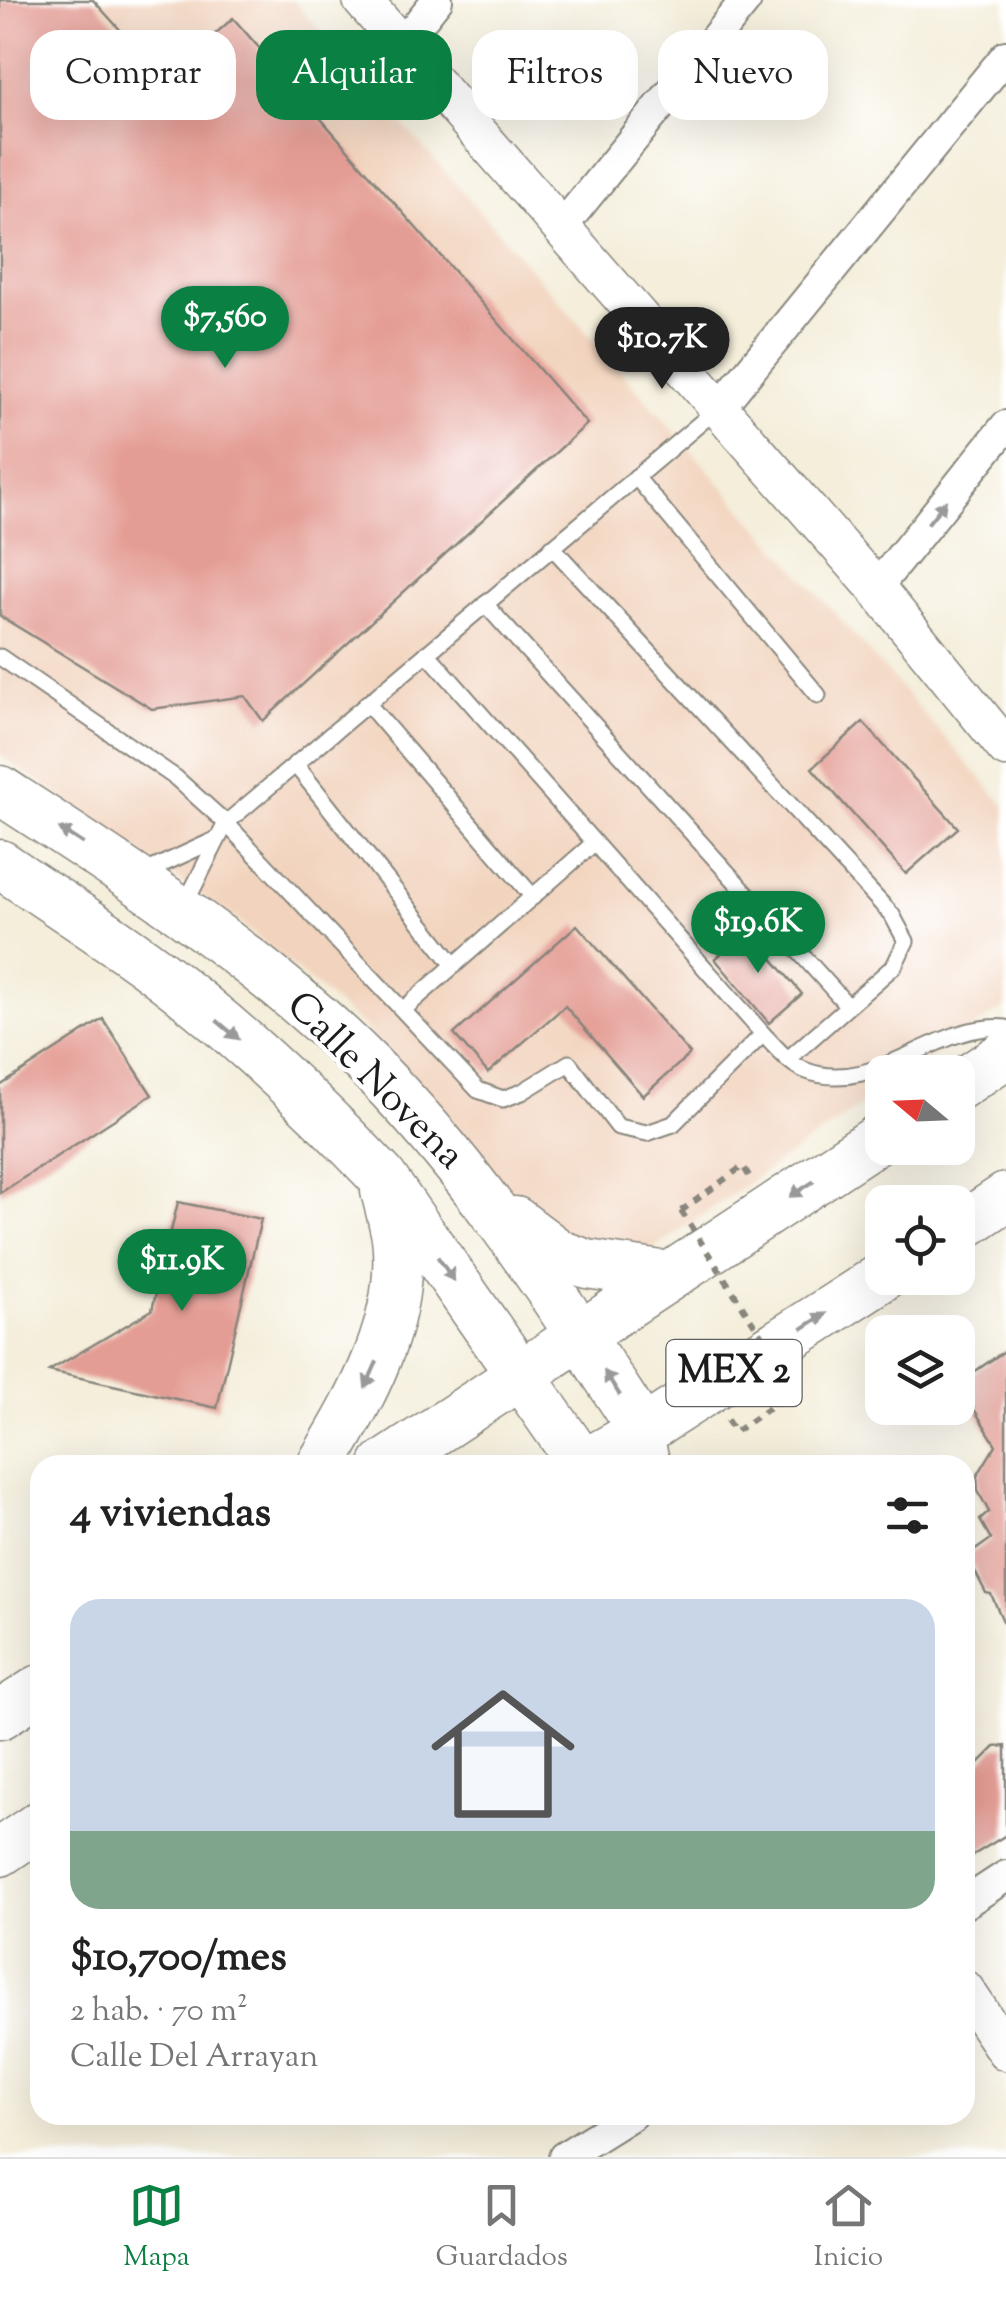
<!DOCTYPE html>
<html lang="es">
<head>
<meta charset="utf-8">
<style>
  :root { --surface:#fff; --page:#f6f6f6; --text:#222; --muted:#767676; --line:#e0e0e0; --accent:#0b8043 }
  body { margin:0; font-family:"Sorts Mill Goudy",serif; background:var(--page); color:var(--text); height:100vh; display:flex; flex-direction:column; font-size:38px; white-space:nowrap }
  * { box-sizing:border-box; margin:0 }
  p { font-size:32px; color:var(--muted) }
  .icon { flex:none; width:55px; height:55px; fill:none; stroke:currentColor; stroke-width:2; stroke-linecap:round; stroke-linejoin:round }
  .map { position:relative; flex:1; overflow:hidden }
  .drawer { position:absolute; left:30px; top:1455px; width:945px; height:670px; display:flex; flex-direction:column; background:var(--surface); border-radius:30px; box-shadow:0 10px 40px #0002 }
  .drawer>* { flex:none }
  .banner { position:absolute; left:30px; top:30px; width:948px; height:90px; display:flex; gap:20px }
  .needle { width:65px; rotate:289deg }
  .buttons { position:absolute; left:865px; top:1055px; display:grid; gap:20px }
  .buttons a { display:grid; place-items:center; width:110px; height:110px; border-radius:20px; background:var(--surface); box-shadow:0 10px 40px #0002; font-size:50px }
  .price { position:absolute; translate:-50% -85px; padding:0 22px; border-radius:35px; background:var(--accent); color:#fff; font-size:32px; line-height:65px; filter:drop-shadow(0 2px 5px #0008) }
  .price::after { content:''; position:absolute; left:50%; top:60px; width:30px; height:22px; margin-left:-15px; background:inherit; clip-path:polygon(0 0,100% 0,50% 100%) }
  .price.selected { background:#222; color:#fff }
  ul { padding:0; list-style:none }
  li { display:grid; align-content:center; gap:20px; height:530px; padding:0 40px }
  li span { display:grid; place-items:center; height:310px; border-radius:30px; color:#555 }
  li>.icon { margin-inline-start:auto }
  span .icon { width:180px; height:180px; fill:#fffc; stroke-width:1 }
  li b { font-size:42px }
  h2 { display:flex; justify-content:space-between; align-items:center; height:120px; padding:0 40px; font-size:42px }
  .pill { padding:0 35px; border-radius:30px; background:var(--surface); box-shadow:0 10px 40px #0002; font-size:35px; line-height:90px }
  .pill.selected { background:var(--accent); color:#fff }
  .dock { display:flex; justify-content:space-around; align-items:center; height:140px; border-top:2px solid var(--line); background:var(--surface); font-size:28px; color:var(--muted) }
  .dock a { display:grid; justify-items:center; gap:5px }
  .dock .selected { color:var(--accent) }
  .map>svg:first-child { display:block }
  .built { fill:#f2d4be }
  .building { fill:#e49d94 }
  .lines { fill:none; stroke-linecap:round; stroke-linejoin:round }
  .service-casing { stroke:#88857c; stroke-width:19 }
  .minor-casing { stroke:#88857c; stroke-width:34 }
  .tertiary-casing { stroke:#88857c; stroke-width:41 }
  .primary-casing { stroke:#88857c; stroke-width:51 }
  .path { stroke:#88857c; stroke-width:6; stroke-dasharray:8 8; stroke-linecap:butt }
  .service { stroke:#fff; stroke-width:15 }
  .minor { stroke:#fff; stroke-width:30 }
  .tertiary { stroke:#fff; stroke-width:38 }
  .primary { stroke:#fff; stroke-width:48 }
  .path-bridge { stroke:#88857c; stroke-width:6; stroke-dasharray:8 8; stroke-linecap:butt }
  .oneway { fill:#999 }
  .labels { text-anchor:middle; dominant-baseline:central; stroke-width:9; stroke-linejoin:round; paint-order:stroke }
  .shield { fill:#fff; stroke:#606060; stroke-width:2.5 }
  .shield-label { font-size:38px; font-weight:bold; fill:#1c1c1c }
  .street-label { font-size:40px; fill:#1c1c1c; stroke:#fff }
</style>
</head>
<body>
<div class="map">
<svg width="1006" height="2157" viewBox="0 0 1006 2157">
  <rect width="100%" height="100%" fill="#fff"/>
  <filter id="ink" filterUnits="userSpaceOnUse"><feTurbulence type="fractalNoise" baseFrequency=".01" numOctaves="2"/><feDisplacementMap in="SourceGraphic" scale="20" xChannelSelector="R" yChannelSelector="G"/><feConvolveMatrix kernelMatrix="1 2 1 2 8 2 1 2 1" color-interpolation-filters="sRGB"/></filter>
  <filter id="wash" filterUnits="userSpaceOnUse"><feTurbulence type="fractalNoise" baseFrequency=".0048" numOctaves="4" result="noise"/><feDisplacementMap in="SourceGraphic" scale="40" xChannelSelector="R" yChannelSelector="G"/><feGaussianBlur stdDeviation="2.25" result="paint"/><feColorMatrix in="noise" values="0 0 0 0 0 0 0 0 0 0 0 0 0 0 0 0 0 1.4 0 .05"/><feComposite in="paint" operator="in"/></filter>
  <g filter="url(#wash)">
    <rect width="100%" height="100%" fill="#f4eedb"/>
    <!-- built -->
    <path class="built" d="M0,0H293L1006,807V1006L909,1072H882V1091L644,1255L543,1232L366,1029L233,917L0,755Z"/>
    <g id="blocks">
      <!-- building -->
      <g class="building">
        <path d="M0,0H93L165,79L233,18L587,424L263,721L245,696L152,709L0,616Z"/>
        <path d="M863,722L958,828L906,874L812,768Z"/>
        <path d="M577,925L690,1054L643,1096L565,1006L488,1073L454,1034Z"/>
        <path d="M748,930L802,994L769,1023L715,959Z"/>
        <path d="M103,1019L152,1095L0,1193V1086Z"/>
        <path d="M178,1202L261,1219L217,1408L49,1371L152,1310Z"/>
        <path d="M1006,1350V1628L991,1594L986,1593L967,1556L991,1539L980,1520L989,1512L978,1491L977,1476L996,1445L958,1383Z"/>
        <path d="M1006,1746V1835L965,1860V1769L971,1771L995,1747Z"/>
      </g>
    </g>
  </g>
  <g filter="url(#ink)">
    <use href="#blocks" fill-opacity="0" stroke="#88857c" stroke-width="2.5"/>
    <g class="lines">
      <defs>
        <g id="service">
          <path d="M636,477L818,695"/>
          <path d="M552,547L892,915L906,941L894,966L788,1059"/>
          <path d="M485,604L848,1006"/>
          <path d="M427,653L763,1034C775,1046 788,1063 804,1070C874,1098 936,1021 1006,1028"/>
          <path d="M0,657L176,778L226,823L478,1090L503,1099L522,1092L569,1063L618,1127L647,1133L673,1124L763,1034"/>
          <path d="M367,703L533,897"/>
          <path d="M295,764L454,965"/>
          <path d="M141,874L215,840"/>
          <path d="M183,908L226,823L717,409"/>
          <path d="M404,1009L594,843"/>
        </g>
        <g id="minor">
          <path d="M401,45L437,0"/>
          <path d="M561,228L746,0"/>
          <path d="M720,407L1006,56"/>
          <path d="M876,588L1006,426"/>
          <path d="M965,1903L1006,1876"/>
          <path d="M564,2157L631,2115"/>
        </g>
        <g id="tertiary">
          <path d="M362,0L876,588L1006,748"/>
          <path d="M643,1431L651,1465"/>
          <path d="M965,1990L1006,2051"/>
        </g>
        <g id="primary">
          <path d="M0,790C123,870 247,949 354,1051C470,1163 556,1298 643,1431"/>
          <path d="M0,864C50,898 102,931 151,967C234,1029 311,1102 382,1177L583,1465"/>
          <path d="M958,1086L1006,1054"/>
          <path d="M515,1221L559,1254L587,1264L668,1276"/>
          <path d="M958,1229L1006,1197"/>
          <path d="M321,1465C362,1397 406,1320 396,1237C393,1221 389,1206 385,1191"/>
          <path d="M384,1465L882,1136"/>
          <path d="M582,1465L643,1431L882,1277"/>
          <path d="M0,1715L40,1689"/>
          <path d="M0,1852L40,1825"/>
        </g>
      </defs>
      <!-- service casing -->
      <use href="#service" class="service-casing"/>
      <!-- minor casing -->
      <use href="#minor" class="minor-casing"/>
      <!-- tertiary casing -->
      <use href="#tertiary" class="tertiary-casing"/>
      <!-- primary casing -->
      <use href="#primary" class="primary-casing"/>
      <!-- path -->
      <g class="path">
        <path d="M681,1211L743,1166L751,1179"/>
        <path d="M727,1420L735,1432L796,1389"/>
      </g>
      <!-- service -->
      <use href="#service" class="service"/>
      <!-- minor -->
      <use href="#minor" class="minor"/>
      <!-- tertiary -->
      <use href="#tertiary" class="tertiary"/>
      <!-- primary -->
      <use href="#primary" class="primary"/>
      <!-- path-bridge -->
      <path class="path-bridge" d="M681,1211L796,1389"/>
    </g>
    <!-- one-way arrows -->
    <defs><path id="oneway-solid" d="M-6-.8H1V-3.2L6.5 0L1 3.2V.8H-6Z" transform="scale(2.5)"/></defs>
    <g class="oneway">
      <use href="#oneway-solid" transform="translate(937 512) rotate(-51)"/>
      <use href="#oneway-solid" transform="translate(71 836) rotate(-147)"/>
      <use href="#oneway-solid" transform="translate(228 1030) rotate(40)"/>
      <use href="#oneway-solid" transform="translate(802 1189) rotate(147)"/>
      <use href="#oneway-solid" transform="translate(446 1269) rotate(55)"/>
      <use href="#oneway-solid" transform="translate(814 1321) rotate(-33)"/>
      <use href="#oneway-solid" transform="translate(371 1375) rotate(114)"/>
      <use href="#oneway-solid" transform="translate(612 1383) rotate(-123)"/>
    </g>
  </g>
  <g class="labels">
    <!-- shield labels -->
    <rect class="shield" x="666.5" y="1340" width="135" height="66" rx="8"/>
    <g class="shield-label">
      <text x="734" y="1373">MEX 2</text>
    </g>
    <!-- street labels -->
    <g class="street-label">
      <text transform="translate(374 1082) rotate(45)">Calle Novena</text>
    </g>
  </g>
</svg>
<div class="buttons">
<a><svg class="needle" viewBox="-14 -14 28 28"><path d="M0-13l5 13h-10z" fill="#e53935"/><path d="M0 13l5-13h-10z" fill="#767676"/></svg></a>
<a><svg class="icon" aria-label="locate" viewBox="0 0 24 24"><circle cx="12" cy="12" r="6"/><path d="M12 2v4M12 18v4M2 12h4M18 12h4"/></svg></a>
<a><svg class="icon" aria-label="layers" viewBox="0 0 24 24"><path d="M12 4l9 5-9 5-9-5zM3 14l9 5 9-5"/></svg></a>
</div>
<b class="price" style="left:225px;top:371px">$7,560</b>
<b class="price selected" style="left:662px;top:392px">$10.7K</b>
<b class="price" style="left:758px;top:976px">$19.6K</b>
<b class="price" style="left:182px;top:1314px">$11.9K</b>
<div class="banner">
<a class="pill">Comprar</a>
<a class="pill selected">Alquilar</a>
<a class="pill">Filtros</a>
<a class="pill">Nuevo</a>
</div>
<section class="drawer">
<h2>4 viviendas<svg class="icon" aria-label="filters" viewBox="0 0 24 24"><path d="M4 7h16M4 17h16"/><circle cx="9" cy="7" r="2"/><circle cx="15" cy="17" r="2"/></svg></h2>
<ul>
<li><span style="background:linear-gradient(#c9d6e8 75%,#7fa58c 0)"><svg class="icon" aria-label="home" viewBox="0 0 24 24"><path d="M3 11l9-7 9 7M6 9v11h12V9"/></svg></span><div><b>$10,700/mes</b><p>2 hab. · 70 m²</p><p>Calle Del Arrayan</p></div></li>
</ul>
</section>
</div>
<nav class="dock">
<a class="selected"><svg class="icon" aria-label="map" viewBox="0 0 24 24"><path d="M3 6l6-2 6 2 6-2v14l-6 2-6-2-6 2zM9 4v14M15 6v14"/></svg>Mapa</a>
<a><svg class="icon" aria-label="saved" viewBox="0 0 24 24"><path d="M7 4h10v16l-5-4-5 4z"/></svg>Guardados</a>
<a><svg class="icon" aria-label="home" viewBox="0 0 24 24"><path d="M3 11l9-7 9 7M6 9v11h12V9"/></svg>Inicio</a>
</nav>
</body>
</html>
